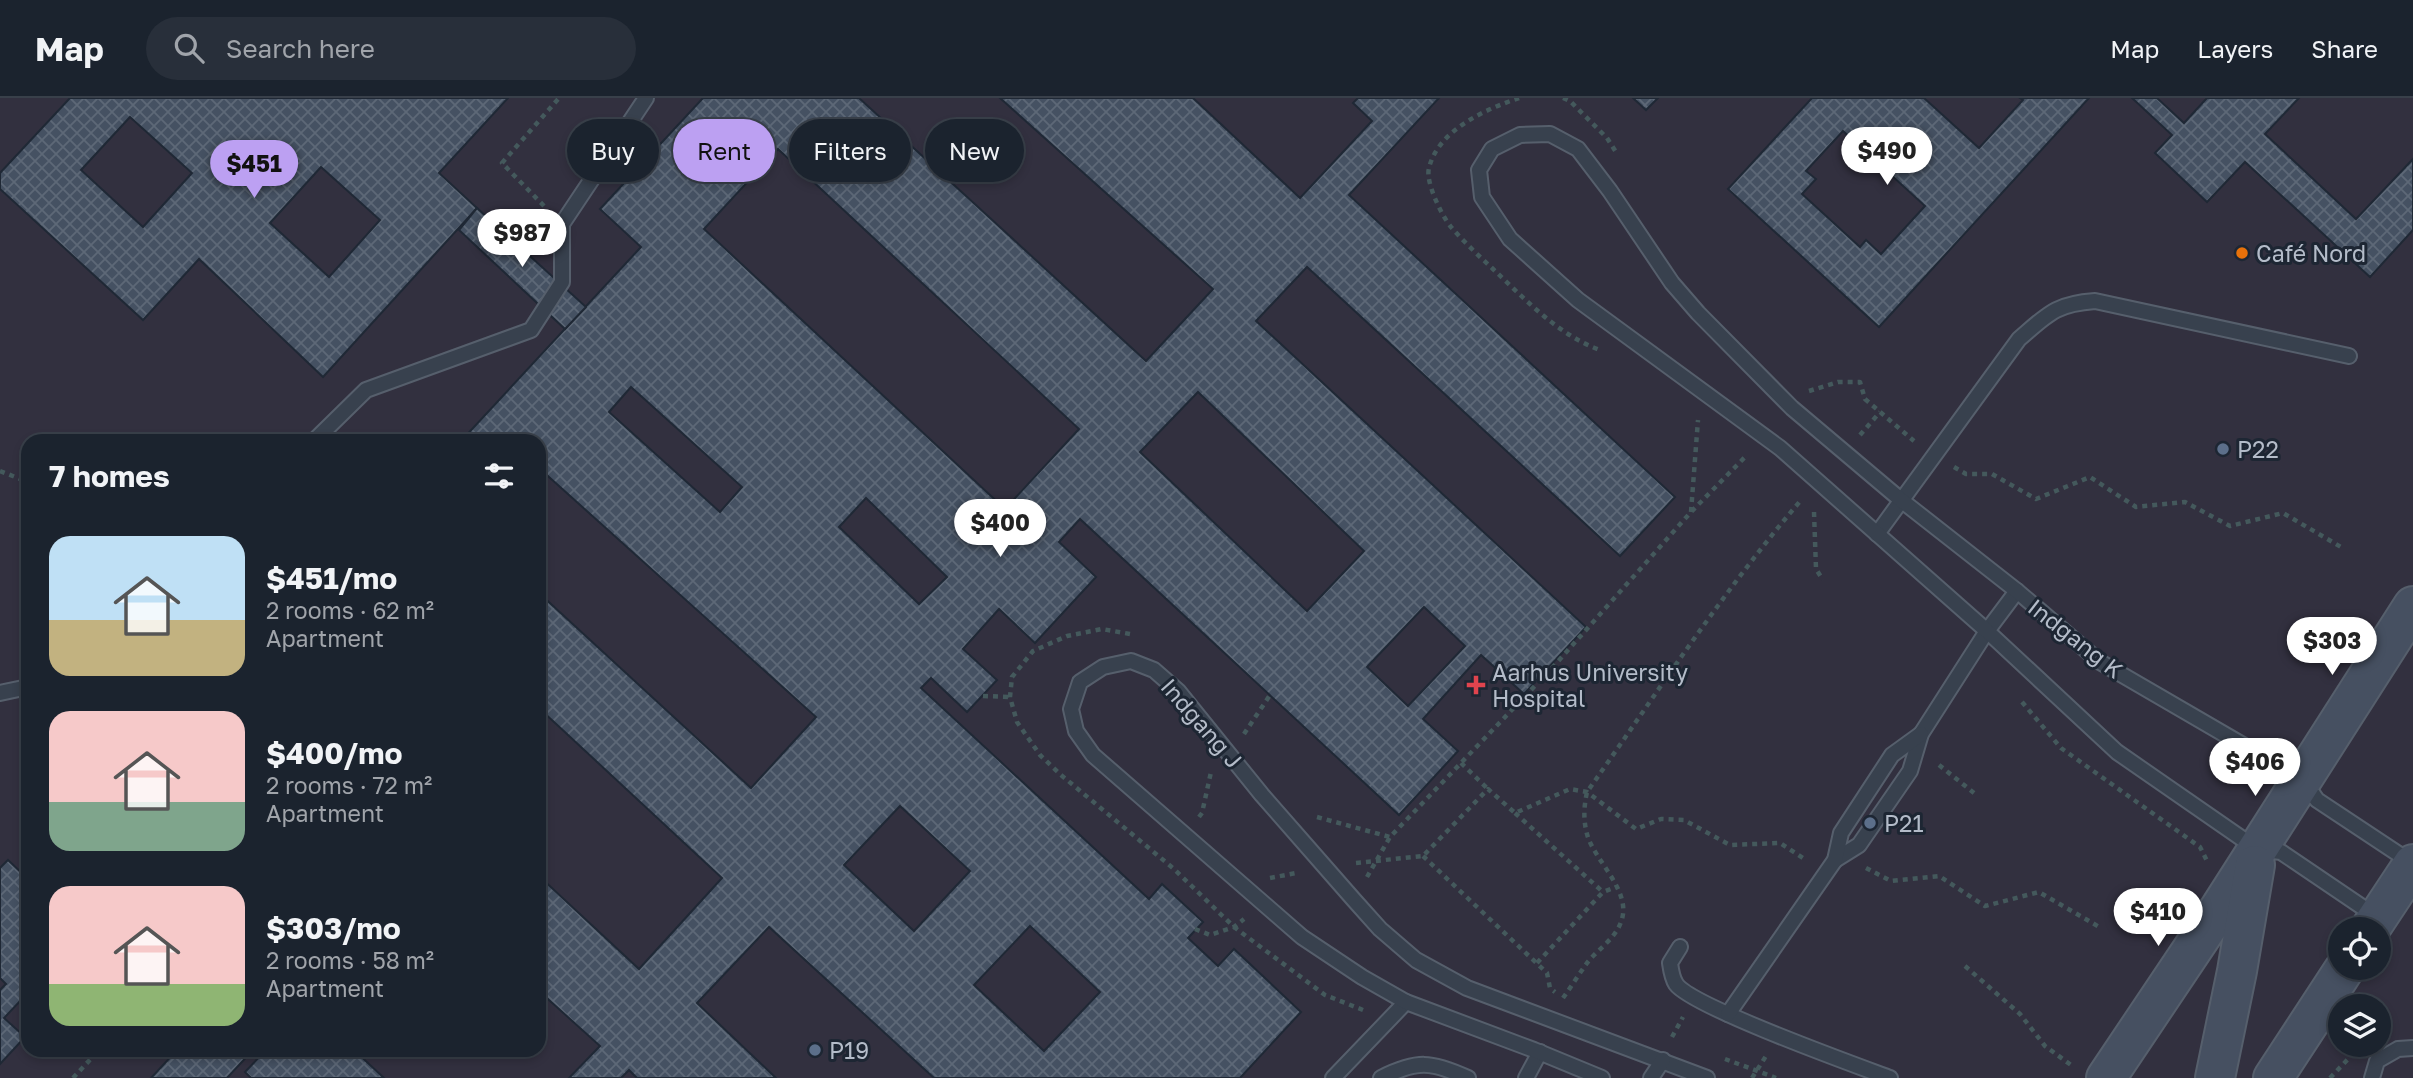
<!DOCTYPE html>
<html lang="en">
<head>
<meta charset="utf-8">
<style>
  :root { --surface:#1b232e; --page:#282f3a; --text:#f1f3f6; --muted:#a0a4aa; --line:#39404a; --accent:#bca0f2 }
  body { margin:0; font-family:"Golos Text",sans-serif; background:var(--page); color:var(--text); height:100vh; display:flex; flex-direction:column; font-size:26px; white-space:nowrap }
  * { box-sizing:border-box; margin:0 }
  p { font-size:23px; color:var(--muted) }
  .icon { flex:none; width:38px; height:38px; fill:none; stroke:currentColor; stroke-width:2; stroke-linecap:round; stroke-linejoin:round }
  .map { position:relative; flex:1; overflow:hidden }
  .sheet { position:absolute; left:21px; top:336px; width:525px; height:623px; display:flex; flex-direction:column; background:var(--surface); border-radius:21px; box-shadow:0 4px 10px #0003,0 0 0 2px var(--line) }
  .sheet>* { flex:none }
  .banner { position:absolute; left:567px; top:21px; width:665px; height:63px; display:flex; gap:14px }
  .controls { position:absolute; left:2328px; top:819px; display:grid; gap:14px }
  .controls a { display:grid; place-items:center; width:63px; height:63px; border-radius:50%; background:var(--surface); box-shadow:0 4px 10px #0003,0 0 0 2px var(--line); font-size:35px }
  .price { position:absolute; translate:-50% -60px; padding:0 16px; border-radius:24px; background:#fff; color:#222; font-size:23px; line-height:46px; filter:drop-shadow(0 2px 4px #0008) }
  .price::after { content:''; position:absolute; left:50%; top:42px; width:21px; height:16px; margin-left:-10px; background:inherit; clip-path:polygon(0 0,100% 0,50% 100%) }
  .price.active { background:var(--accent); color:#111 }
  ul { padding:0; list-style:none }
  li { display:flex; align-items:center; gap:21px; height:175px; padding:0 28px }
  li span { display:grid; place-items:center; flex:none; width:196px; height:140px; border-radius:21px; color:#555 }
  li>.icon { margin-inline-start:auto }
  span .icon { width:84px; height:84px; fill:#fffc; stroke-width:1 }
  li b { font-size:30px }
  h2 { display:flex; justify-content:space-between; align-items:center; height:84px; padding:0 28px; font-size:30px }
  .pill { padding:0 24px; border-radius:32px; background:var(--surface); box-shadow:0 4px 10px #0003,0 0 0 2px var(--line); font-size:24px; line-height:63px }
  .pill.active { background:var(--accent); color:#111 }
  header { display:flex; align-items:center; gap:42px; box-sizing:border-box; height:98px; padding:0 35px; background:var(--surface); border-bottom:2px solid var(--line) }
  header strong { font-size:33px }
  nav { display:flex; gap:38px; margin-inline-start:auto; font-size:24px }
  .search { width:490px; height:63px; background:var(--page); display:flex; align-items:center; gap:18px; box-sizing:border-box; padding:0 24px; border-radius:38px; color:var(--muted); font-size:26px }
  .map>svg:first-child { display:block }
  .medical { fill:#32303f; fill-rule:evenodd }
  .building { fill:url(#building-cross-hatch); stroke:#1f2835; stroke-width:2; fill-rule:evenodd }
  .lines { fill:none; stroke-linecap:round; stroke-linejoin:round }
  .lane-casing { stroke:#565f6c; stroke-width:18 }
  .secondary-casing { stroke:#565f6c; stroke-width:42 }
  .path { stroke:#44595c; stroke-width:4.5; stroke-dasharray:5 5; stroke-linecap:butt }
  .lane { stroke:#38414e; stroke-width:14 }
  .secondary { stroke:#465061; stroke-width:38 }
  .food-dot { fill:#e8710a; stroke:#1d2633; stroke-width:2.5 }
  .service-dot { fill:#5c6f8a; stroke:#1d2633; stroke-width:2.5 }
  .health-dot { fill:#e0444e; stroke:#1d2633; stroke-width:2.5 }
  .labels { text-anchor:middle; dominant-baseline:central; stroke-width:6; stroke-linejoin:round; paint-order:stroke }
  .poi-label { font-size:23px; fill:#b4bcc9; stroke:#1d2633; text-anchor:start }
  .street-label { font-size:23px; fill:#b4bcc9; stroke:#1d2633 }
</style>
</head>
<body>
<header>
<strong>Map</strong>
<div class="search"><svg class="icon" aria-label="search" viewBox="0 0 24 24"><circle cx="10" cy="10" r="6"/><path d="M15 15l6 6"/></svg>Search here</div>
<nav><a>Map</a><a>Layers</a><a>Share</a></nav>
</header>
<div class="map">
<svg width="2413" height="980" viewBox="0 0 2413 980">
  <defs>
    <pattern id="building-cross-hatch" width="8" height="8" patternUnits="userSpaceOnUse" patternTransform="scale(1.75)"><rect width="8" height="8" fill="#455162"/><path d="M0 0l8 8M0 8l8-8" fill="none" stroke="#5d6877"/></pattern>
  </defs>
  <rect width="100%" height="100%" fill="#242f3e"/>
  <!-- medical -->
  <path class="medical" d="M0,0H2413V980H0ZM28,343H539V952H28ZM2340,831H2378V870H2340ZM2340,908H2378V947H2340Z"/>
  <!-- building -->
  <g class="building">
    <path d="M70,0H508L439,75L477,110L323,279L199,161L143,222L0,91V75ZM130,19L192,75L143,129L81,72ZM321,69L380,122L329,179L270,125Z"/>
    <path d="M703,0H859L1146,263L1213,191L1000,0H1193L1300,100L1372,23L1353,5L1358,0H1439L1349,97L1675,399L1620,458L1307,169L1256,223L1586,529L1524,596L1481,557L1423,621L1458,653L1399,717L1080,421L1059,444L1096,479L1035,545L999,511L963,551L997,582L967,614L931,580L921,590L1149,801L1162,786L1203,824L1188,840L1218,868L1234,851L1301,914L1240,980H934L769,829L697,905L776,980H637L629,972L621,980H569L600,948L539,893V778L639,871L722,780L539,610V495L751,690L816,619L539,370V343H461L641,149L600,111ZM778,51L1079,331L1005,411L704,131ZM631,289L742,389L720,414L609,314ZM1198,294L1364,453L1307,513L1140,354ZM866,400L947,479L919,506L839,429ZM1424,509L1465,548L1408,608L1367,569ZM900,708L970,773L914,833L844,767ZM1030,828L1100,894L1044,953L974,887Z"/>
    <path d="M1633,0H1658L1646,12Z"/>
    <path d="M1812,0H1924L1979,50L2023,2L2020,0H2089L1879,229L1728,91ZM1843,33L1925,108L1881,156L1866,142L1860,149L1802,96L1816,81L1806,73Z"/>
    <path d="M2132,0H2157L2184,25L2207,0H2299L2265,36L2356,121L2413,61V132L2370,179L2245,64L2207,104L2155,55L2172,37Z"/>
    <path d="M477,110L586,209L565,231L459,132Z"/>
    <path d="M8,762L28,781V907L22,901L4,920L25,939L0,966V892L6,886L0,880V770Z"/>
    <path d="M177,952H253L227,980H151Z"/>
    <path d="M266,952H354L384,980H251L245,974Z"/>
  </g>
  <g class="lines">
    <defs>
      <g id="lane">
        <path d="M314,343L366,292L531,232L562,184V126L646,0"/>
        <path d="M1877,436L2019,241C2048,216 2055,206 2095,203L2349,258"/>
        <path d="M0,595L28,589"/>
        <path d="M1835,762L1859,747L1910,673L1921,636L1987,533L2017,493"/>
        <path d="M2377,819L2281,754L2257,751L2117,654L1987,533L1780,350L1578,202L1510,141L1482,99L1479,72L1492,51L1520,37L1550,36L1578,51L1610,93L1672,185L1698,215L1792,310L1901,402L2017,493L2100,564L2303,682L2317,702L2412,765"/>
        <path d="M1680,849L1670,865C1671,872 1672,880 1676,886C1691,908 1855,967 1890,980"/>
        <path d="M1728,916L1835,762L1841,735L1892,657L1921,636"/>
        <path d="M1333,980L1406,904"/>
        <path d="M1381,980C1417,962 1431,963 1468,980"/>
        <path d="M1526,980L1540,954"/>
        <path d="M1602,980L1534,952L1406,904L1362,879L1302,839L1093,657L1076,633L1071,611L1080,584L1103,569L1131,563L1154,572L1178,593L1262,697L1354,802L1380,831L1416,862L1467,890L1707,980"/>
        <path d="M1651,980L1663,962"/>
        <path d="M2372,980L2377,963L2398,951L2413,950"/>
      </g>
      <g id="secondary">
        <path d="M2370,831L2413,766"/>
        <path d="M2106,980L2220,810L2413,508"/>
        <path d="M2215,980L2237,873L2255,767"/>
        <path d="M2273,980L2345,870"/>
      </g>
    </defs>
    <!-- lane casing -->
    <use href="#lane" class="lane-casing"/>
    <!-- secondary casing -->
    <use href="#secondary" class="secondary-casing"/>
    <!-- path -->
    <g class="path">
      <path d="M1519,0C1486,11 1438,32 1429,70C1425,84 1442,118 1451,129C1464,144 1479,158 1493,171C1525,201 1558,237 1600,252"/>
      <path d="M1563,0L1570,3L1607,40L1616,54"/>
      <path d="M544,108L502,65L559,0"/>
      <path d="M1809,293L1838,284H1860L1865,301L1914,343"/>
      <path d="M1860,337L1880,314"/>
      <path d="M1954,369L1966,376H1992L2036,401L2090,379L2136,409L2185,404L2230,428L2283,415L2341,449"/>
      <path d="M0,373L28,384"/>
      <path d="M1691,414L1698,322"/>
      <path d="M1814,414L1816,471L1823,482"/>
      <path d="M1130,536L1102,531L1067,538L1033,553L1012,579L1010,599L1017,624L1040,657L1061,677L1174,771L1234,829L1325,897L1363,912"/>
      <path d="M983,598L1010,599"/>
      <path d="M2022,604L2061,650L2200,749L2207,763"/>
      <path d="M1244,636L1270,597"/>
      <path d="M1461,665L1488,691"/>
      <path d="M1939,667L1974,695"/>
      <path d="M1515,715L1603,794"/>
      <path d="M1199,719L1202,715L1211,674"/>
      <path d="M1317,719L1390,739"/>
      <path d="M1423,758L1547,875L1550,890L1555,894"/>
      <path d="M1356,765L1423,758L1488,691L1515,715L1570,691L1587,694L1636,731L1661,721L1684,722L1730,747L1780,745L1806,762"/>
      <path d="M1866,770L1891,783L1939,778L1985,808L2039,794L2101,830"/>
      <path d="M1367,779L1390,739L1553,569L1691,414L1747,357"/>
      <path d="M1270,780L1296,775"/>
      <path d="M1195,831L1210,837L1234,829L1244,821"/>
      <path d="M1537,865L1603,794L1616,789"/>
      <path d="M1965,868L2020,916L2045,948L2071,967"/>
      <path d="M1563,900C1571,889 1579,876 1587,865C1598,851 1615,841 1621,824C1633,793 1594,763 1587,736C1583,721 1584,708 1587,694C1657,595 1723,493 1802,401"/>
      <path d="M2378,929L2383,924H2395"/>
      <path d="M1672,939L1683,919"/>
      <path d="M1725,961L1776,980"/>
      <path d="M73,980L99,952"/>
      <path d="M1752,980L1766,958"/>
      <path d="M2330,980L2351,958"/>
    </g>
    <!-- lane -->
    <use href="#lane" class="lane"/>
    <!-- secondary -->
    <use href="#secondary" class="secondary"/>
  </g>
  <!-- markers -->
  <circle class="food-dot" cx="2242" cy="155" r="7"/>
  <g class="service-dot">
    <circle cx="2223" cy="351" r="7"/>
    <circle cx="1870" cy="725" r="7"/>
    <circle cx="815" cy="952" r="7"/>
  </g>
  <path class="health-dot" d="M1472.5 576.5h7v7h7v7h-7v7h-7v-7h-7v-7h7z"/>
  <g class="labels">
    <!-- poi labels -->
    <g class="poi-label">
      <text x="2256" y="155">Café Nord</text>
      <text x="2237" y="351">P22</text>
      <text x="1492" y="574">Aarhus University<tspan x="1492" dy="26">Hospital</tspan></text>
      <text x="1884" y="725">P21</text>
      <text x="829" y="952">P19</text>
    </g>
    <!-- street labels -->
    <g class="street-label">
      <text transform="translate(2076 540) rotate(38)">Indgang K</text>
      <text transform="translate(1202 625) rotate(49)">Indgang J</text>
    </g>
  </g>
</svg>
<div class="controls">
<a><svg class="icon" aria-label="locate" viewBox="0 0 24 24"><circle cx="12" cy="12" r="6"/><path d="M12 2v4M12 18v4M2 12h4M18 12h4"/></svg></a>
<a><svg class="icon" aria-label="layers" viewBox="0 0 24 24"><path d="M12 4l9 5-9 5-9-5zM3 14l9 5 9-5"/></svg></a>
</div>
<b class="price" style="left:1887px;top:89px">$490</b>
<b class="price active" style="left:254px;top:102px">$451</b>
<b class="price" style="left:522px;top:171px">$987</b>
<b class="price" style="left:1000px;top:461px">$400</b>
<b class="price" style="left:2332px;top:579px">$303</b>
<b class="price" style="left:2255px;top:700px">$406</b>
<b class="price" style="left:2158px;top:850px">$410</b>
<div class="banner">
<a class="pill">Buy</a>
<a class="pill active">Rent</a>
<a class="pill">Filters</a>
<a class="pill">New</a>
</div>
<section class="sheet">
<h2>7 homes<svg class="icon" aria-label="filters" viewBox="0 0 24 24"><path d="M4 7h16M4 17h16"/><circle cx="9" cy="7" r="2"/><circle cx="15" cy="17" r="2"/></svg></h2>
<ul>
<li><span style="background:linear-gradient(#bfe0f5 60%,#c2b280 0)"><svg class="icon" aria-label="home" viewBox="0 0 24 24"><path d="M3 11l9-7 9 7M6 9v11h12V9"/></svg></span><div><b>$451/mo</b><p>2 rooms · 62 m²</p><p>Apartment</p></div></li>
<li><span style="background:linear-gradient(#f6c9c9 65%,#7fa58c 0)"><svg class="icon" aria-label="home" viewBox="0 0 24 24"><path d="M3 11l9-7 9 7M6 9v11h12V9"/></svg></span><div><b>$400/mo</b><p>2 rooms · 72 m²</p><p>Apartment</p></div></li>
<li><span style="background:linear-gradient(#f6c9c9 70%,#8fb573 0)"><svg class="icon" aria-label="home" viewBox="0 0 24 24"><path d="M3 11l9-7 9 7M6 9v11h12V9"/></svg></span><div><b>$303/mo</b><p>2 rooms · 58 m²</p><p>Apartment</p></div></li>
</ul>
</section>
</div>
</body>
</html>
